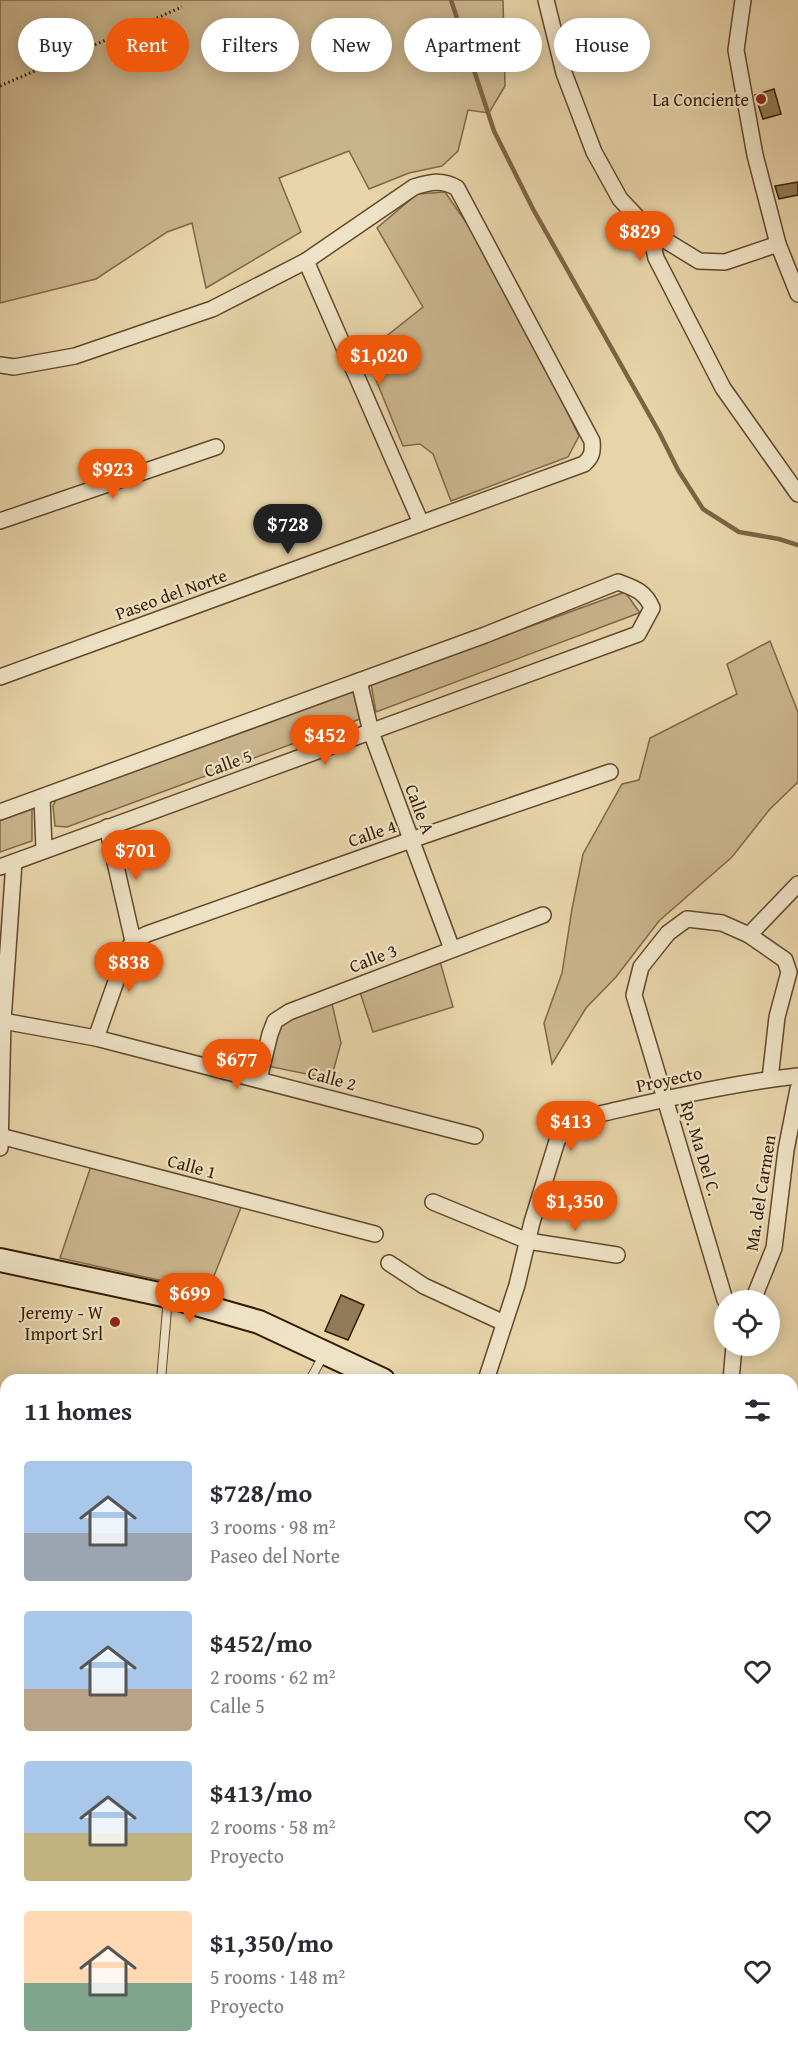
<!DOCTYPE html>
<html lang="en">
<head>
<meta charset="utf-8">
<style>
  :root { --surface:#fff; --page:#f7f7f7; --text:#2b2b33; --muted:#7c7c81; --accent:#ea580c }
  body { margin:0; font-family:"Gentium Book Plus",serif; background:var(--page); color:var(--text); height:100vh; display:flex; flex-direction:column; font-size:22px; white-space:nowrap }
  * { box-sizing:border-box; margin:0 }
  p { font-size:20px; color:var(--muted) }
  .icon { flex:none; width:33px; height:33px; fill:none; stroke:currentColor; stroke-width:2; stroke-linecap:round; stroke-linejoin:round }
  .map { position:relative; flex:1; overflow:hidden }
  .side { position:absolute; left:0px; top:1374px; width:798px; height:684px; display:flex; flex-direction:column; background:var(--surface); border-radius:18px 18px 0 0; box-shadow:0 3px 15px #0003 }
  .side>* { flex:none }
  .top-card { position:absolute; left:18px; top:18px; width:762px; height:54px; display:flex; gap:12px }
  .tools { position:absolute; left:714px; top:1290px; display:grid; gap:12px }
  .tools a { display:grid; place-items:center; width:66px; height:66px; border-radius:50%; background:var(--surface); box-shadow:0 3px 15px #0003; font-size:30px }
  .price { position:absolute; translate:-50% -51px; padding:0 14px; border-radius:21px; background:var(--accent); color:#fff; font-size:20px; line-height:39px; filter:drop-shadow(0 2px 3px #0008) }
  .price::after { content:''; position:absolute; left:50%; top:36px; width:18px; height:14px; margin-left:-9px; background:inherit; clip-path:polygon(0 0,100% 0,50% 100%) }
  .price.current { background:#222; color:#fff }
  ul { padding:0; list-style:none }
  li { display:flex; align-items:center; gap:18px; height:150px; padding:0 24px }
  li span { display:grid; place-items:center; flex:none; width:168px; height:120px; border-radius:6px; color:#555 }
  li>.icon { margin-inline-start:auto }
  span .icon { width:72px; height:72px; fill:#fffc; stroke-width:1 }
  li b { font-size:26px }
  h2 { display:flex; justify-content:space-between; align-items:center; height:72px; padding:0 24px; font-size:26px }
  .tag { padding:0 21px; border-radius:27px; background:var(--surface); box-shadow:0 3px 15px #0003; font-size:21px; line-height:54px }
  .tag.current { background:var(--accent); color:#fff }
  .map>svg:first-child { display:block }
  .green { fill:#c9b48c; stroke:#7f6746; stroke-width:1.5 }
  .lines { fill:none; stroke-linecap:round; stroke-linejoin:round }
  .stream { stroke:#7b6444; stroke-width:4.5 }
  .building { fill:#927b58; stroke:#351a01; stroke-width:1.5 }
  .lane-casing { stroke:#62482b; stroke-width:10 }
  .street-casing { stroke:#62482b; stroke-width:18 }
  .secondary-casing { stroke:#351a01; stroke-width:26 }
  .path { stroke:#351a01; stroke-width:3; stroke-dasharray:1.5 3; stroke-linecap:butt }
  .lane { stroke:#efe3c7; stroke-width:8 }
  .street { stroke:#efe3c7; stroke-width:15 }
  .secondary { stroke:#efe3c7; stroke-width:22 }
  .poi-dot { fill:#8f2418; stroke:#efe3c7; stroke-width:2 }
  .labels { text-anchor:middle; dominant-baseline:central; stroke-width:4.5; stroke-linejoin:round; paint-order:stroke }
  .poi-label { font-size:18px; fill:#351a01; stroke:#efe3c7; text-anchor:end }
  .street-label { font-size:18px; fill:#351a01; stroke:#efe3c7 }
</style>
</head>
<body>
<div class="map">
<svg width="798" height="2058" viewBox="0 0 798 2058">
  <rect width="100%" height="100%" fill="#e7d4a9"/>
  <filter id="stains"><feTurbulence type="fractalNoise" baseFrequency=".00333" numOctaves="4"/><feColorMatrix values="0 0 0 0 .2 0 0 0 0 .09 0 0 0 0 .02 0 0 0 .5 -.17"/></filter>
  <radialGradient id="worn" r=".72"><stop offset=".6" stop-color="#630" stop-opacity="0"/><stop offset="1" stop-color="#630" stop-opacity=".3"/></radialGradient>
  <!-- green -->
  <g class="green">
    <path d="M0,0H503L505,86L489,113L468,110L458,151L442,166L409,173L369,189L349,151L279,178L301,232L206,288L192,223L167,232L96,279L0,303Z"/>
    <path d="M445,192L493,261L579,436L568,457L451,501L433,454L420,444L403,446L365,353L423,307L377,228L417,194Z"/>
    <path d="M625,592L645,620L639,613L376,712L371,684Z"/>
    <path d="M770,641L798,712V782L770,809L732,857L659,921L616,977L586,1008L552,1064L544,1023L562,973L572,909L583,854L622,784L639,780L650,738L737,694L727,664Z"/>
    <path d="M351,684L360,719L67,827L55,826L53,806L57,798Z"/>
    <path d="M32,807V841L0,852V819Z"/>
    <path d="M439,958L453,1007L373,1032L358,986Z"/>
    <path d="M331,999L341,1043L331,1079L267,1066L277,1021Z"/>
    <path d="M91,1166L242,1205L208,1291L60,1258Z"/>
  </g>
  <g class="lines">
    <!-- stream -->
    <path class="stream" d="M451,0L494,131L533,209L659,432L678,470L703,509L739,532L779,539L798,545"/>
  </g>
  <!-- building -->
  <g class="building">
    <path d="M774,89L781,114L763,119L755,95Z"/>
    <path d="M798,182V195L779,199L775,186Z"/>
    <path d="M341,1295L364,1305L348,1340L325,1331Z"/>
  </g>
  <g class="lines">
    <defs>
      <g id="lane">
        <path d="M161,1380L168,1298"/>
        <path d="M310,1380L324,1354"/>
        <path d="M792,1648L798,1632"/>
        <path d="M792,1698V1700"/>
        <path d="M792,1832L798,1830"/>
      </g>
      <g id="street">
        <path d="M546,0L564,73L594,152L620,199L650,231L656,258L723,388L798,494"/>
        <path d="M743,0L736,50L755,155L778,244L798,294"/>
        <path d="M650,231L699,261L725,262L778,244"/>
        <path d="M306,261L421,523"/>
        <path d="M0,365L14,367L75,356L212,309L306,261L414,187C430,182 442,179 457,188L592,441C593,452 592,457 584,464L0,677"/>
        <path d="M0,521L216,447"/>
        <path d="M359,681L371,732L452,949"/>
        <path d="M42,797L44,850"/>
        <path d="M0,812L485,635L618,582C634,588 645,591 652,608L638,634L0,867"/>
        <path d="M107,827L133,941"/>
        <path d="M749,935L798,884"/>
        <path d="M3,1021L96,1038L475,1136"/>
        <path d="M96,1038L126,953L133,941L147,934L411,840L610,772"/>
        <path d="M259,1079L270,1034L275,1021L289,1012L543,915"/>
        <path d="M0,1136L375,1234"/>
        <path d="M0,1148L3,1021L14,862"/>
        <path d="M433,1202L528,1241L617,1255"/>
        <path d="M389,1263L424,1286L504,1323"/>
        <path d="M725,1300L634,995L641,967L668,933L687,919L722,923L749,935L785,960L789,972L777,1017L770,1079"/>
        <path d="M753,1300L774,1248L786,1150L798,1089"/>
        <path d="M486,1380L517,1285L532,1222L557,1141L566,1126L577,1119C650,1103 724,1084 798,1076"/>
        <path d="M731,1380L734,1346"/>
        <path d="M0,1458L6,1461"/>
        <path d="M0,1664L6,1663"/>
        <path d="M792,1730L798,1733"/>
        <path d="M0,1949L6,1948"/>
        <path d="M0,2008H6"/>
        <path d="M57,2052V2058"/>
        <path d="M144,2052L149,2058"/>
        <path d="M311,2052L315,2058"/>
        <path d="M476,2052L477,2058"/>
        <path d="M751,2052L755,2058"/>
        <path d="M436,2058L441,2052"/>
      </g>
      <g id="secondary">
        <path d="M0,1260L168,1296L259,1322L383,1380"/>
        <path d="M792,1513L798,1514"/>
      </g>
    </defs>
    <!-- lane casing -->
    <use href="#lane" class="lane-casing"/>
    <!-- street casing -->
    <use href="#street" class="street-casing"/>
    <!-- secondary casing -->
    <use href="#secondary" class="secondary-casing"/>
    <!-- path -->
    <path class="path" d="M0,86L182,7"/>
    <!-- lane -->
    <use href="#lane" class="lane"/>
    <!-- street -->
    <use href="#street" class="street"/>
    <!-- secondary -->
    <use href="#secondary" class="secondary"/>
  </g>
  <!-- markers -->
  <g class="poi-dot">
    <circle cx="761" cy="99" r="6"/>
    <circle cx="115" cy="1322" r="6"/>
  </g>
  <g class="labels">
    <!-- poi labels -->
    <g class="poi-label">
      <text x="749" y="99">La Conciente</text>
      <text x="103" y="1312">Jeremy - W<tspan x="103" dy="21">Import Srl</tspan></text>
    </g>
    <!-- street labels -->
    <g class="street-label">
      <text transform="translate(171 594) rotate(-20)">Paseo del Norte</text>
      <text transform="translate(228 763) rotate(-20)">Calle 5</text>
      <text transform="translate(420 809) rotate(69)">Calle A</text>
      <text transform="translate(372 833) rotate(-19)">Calle 4</text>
      <text transform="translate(373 958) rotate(-21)">Calle 3</text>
      <text transform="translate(332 1078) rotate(15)">Calle 2</text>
      <text transform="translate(669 1079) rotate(-12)">Proyecto</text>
      <text transform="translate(701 1148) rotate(73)">Rp. Ma Del C.</text>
      <text transform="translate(192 1166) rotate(15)">Calle 1</text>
      <text transform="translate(760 1193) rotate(-81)">Ma. del Carmen</text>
    </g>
  </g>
  <rect width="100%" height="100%" filter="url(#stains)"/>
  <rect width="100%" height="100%" fill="url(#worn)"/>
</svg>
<div class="tools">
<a><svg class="icon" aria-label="locate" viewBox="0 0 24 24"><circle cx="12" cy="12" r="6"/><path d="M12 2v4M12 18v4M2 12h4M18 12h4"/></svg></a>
</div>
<b class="price" style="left:640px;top:262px">$829</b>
<b class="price" style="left:379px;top:386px">$1,020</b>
<b class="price" style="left:113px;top:500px">$923</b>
<b class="price current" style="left:288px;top:555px">$728</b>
<b class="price" style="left:325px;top:766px">$452</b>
<b class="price" style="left:136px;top:881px">$701</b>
<b class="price" style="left:129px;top:993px">$838</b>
<b class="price" style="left:237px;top:1090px">$677</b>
<b class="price" style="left:571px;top:1152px">$413</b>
<b class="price" style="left:575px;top:1232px">$1,350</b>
<b class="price" style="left:190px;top:1324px">$699</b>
<div class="top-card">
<a class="tag">Buy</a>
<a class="tag current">Rent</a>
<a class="tag">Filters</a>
<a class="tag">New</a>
<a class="tag">Apartment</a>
<a class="tag">House</a>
</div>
<section class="side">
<h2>11 homes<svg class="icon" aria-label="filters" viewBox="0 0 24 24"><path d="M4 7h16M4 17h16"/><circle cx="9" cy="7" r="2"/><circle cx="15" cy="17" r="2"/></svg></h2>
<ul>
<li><span style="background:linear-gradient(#a9c7e8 60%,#9aa5b1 0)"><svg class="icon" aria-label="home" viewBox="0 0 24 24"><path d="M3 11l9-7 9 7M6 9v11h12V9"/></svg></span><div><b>$728/mo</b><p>3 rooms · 98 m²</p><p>Paseo del Norte</p></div><svg class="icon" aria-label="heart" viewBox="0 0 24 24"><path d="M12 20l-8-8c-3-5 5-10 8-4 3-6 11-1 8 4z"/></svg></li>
<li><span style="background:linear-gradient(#a9c7e8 65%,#b9a48a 0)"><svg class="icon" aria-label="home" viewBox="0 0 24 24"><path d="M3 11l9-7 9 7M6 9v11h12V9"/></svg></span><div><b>$452/mo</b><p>2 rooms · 62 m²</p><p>Calle 5</p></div><svg class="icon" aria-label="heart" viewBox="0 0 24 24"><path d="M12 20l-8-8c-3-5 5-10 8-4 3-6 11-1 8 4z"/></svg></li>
<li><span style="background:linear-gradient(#a9c7e8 60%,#c2b280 0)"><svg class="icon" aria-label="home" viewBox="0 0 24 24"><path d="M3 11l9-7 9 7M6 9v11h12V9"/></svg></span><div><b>$413/mo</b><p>2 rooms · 58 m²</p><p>Proyecto</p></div><svg class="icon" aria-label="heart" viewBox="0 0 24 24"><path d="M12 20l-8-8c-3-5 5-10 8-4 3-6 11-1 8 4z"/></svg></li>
<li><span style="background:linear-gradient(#ffd9b3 60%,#7fa58c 0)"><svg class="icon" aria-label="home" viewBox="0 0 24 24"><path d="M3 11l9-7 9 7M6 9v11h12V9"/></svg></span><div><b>$1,350/mo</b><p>5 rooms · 148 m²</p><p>Proyecto</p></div><svg class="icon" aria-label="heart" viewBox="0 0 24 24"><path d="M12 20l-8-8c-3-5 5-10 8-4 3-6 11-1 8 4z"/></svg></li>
</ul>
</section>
</div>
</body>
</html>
